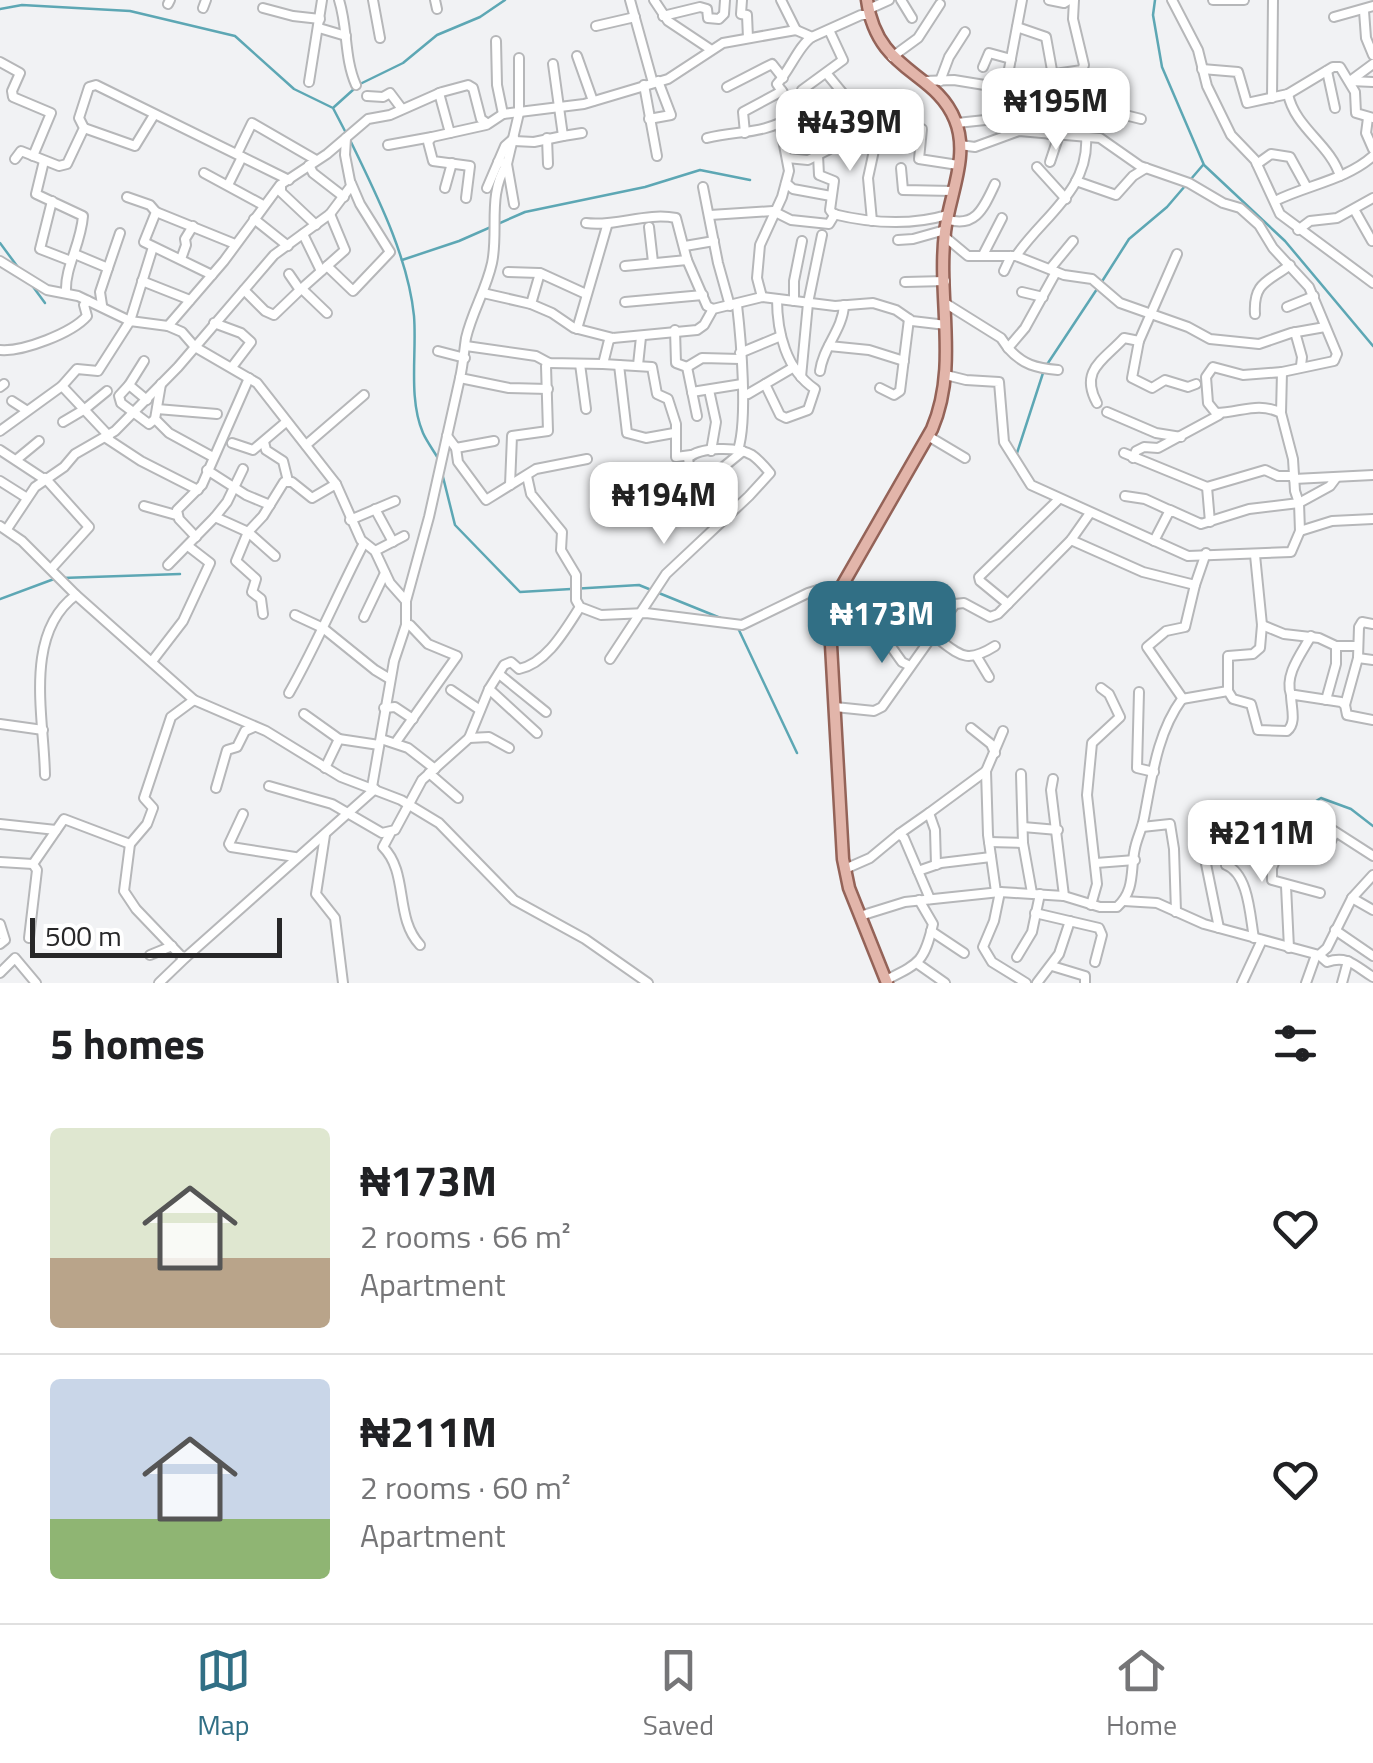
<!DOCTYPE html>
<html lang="en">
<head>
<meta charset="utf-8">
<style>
  :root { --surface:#fff; --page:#f2f2f2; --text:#202124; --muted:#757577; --line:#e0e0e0; --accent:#316f85 }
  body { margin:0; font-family:"Titillium Web",sans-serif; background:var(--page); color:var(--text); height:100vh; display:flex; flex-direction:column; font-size:38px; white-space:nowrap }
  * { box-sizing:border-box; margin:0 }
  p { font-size:32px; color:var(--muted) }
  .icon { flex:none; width:55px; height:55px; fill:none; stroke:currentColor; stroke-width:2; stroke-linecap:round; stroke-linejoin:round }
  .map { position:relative; height:983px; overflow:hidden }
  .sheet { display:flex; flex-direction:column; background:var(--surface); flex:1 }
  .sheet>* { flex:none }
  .scale { position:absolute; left:30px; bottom:25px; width:252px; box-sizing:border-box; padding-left:10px; border:5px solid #272728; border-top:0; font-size:28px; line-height:35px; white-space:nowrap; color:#272728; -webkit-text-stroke:8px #fff; paint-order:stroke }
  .price { position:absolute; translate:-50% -85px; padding:0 22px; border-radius:20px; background:#fff; color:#222; font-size:32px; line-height:65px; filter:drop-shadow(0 2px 5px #0008) }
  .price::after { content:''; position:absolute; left:50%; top:60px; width:30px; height:22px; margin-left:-15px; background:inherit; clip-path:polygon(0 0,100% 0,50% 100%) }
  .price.active { background:var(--accent); color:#fff }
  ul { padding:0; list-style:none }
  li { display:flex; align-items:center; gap:30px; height:250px; padding:0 50px }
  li+li { border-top:2px solid var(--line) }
  li span { display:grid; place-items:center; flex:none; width:280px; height:200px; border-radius:10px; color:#555 }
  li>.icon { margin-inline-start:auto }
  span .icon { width:120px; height:120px; fill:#fffc; stroke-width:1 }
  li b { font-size:42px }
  h2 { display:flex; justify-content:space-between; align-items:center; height:120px; padding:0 50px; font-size:42px }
  .tab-bar { display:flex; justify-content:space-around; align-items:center; height:140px; border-top:2px solid var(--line); background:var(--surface); font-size:28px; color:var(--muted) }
  .tab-bar a { display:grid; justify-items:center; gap:5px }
  .tab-bar .active { color:var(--accent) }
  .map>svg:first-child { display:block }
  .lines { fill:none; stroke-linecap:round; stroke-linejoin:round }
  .stream { stroke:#5da7b4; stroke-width:2.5 }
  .minor-casing { stroke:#b6b7b9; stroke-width:12 }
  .major-casing { stroke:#946358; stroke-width:15 }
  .minor { stroke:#fff; stroke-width:8 }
  .major { stroke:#e2b5aa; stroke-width:10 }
</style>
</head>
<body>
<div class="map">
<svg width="1373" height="983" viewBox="0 0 1373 983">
  <rect width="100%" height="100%" fill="#f1f2f4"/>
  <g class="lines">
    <!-- stream -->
    <g class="stream">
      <path d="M1155,0L1153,15L1162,67L1204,165L1285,241L1373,346"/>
      <path d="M0,9L22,5L130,11L235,36L294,89L333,108L346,133"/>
      <path d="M360,84L403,63L437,35L480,17L505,0"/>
      <path d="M334,107L354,89"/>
      <path d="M350,140C376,194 408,256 414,316C417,353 408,398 423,433C427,442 434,451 439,460"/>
      <path d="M0,243L20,270"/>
      <path d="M402,260L459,241L525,212L645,187L700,170L750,180"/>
      <path d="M1101,283L1129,239L1167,207L1203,165"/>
      <path d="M31,284L45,303"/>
      <path d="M1046,366L1097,289"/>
      <path d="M1016,456L1043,373"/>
      <path d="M442,473L455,525L520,592L639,585L723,619"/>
      <path d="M62,578L180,574"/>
      <path d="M0,599L54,579"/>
      <path d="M738,628L797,753"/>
      <path d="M1296,813L1321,798L1351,809L1373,826"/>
    </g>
    <defs>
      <g id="minor">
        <path d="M339,0C348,28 344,58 356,85"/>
        <path d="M373,0L380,38"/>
        <path d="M435,0L437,9"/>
        <path d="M630,0L653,83"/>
        <path d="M654,0L668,21L710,49"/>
        <path d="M742,0L741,14L747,15L748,38"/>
        <path d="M781,0L796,30"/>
        <path d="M901,0L912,18"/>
        <path d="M1049,0L1064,3L1069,0"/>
        <path d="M1172,0L1198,50L1207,86L1231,135L1255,160L1280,214L1373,283"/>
        <path d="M1213,0H1244"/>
        <path d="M168,4L170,0"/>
        <path d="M203,8L206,0"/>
        <path d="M263,8L293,16L320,19"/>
        <path d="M869,9L889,0"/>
        <path d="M1364,11L1366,38L1373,55"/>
        <path d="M663,16L700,7L707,9L708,18L719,19L724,14L725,0"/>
        <path d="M1334,17L1373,6"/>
        <path d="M596,26L635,17"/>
        <path d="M1017,27L1046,37L1057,98L1049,134"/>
        <path d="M319,28L346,36"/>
        <path d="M496,41L497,85L503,114"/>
        <path d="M577,56L593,101"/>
        <path d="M892,57L918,38L940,4"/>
        <path d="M0,62L20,73L12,91L13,97L51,113L33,156"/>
        <path d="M553,64L563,136L582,133"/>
        <path d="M983,67L989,53L1011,59"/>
        <path d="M1202,69L1238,72L1247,103L1288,94L1333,67H1340L1355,92L1356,113L1373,118"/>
        <path d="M1327,71L1335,108"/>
        <path d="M827,74L868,124L878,132L868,178L872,221"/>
        <path d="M1055,74L1082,70L1084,65L1073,19L1074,0"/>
        <path d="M924,81L954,80L1009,89"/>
        <path d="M940,81L949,57L965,32"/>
        <path d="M1350,81L1373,64"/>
        <path d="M1350,81L1373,82"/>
        <path d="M309,82L322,0"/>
        <path d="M644,85L657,156"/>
        <path d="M727,87L772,64L783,78"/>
        <path d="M439,93L450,133"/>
        <path d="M1288,94C1295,128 1330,144 1340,176"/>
        <path d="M367,96L383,97L390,93L402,109"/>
        <path d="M1057,98L1141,119"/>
        <path d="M1272,98L1273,0"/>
        <path d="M1031,103L1055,104"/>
        <path d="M1368,118L1366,133L1373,149"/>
        <path d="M649,119L671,115L658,81"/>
        <path d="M957,123L1004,118L1009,114V69L1022,0"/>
        <path d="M84,128L135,146L154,115"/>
        <path d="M824,128L837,122L848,126L862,117"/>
        <path d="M922,129L919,159L958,165"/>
        <path d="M745,133L743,112L782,91"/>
        <path d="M547,138L548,164"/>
        <path d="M707,138C738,130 764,135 792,116L795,110L777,84C790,70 799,45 812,37"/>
        <path d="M514,141L534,142L563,136"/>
        <path d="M388,145L432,137"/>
        <path d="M960,145L975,147L1019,131L1100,138L1140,166L1189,183L1223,203L1240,208L1259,225L1273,248L1309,287L1337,354L1334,361L1282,372"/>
        <path d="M237,154L252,123L316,160"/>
        <path d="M818,155L819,175L834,181L830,210L833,214C870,223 910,226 947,215"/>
        <path d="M787,158L808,160L828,150L822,123L802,90L843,60L829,30"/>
        <path d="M15,159L21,151L59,166L67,164L84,128L79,118L89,87L96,85L289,180"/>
        <path d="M44,161L36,194L83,216C81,244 65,267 66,291"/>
        <path d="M498,162L507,164C487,195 499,230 492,263C486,290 472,312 466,338C464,351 463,365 460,378L509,388L548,389"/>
        <path d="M1050,162L1059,135"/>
        <path d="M1257,164L1271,154L1290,157L1306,186"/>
        <path d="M309,165L313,173L344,197"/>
        <path d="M1037,167L1066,199"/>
        <path d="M901,168L903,190L953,191"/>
        <path d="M204,173L263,205"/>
        <path d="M1076,181L1116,195L1133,176L1146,168"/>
        <path d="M786,183L793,189L831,196"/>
        <path d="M228,185L242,157"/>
        <path d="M281,185V192L316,225"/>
        <path d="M703,187L718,263L730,306"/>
        <path d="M445,188L452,163"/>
        <path d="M487,188L505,146L514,138"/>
        <path d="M127,197L150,205L156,212L144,242L212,275"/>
        <path d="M466,198L470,166L433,161L428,142L432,137L486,125"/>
        <path d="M52,201L40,249L71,261"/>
        <path d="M1275,201C1307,185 1346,180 1373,156"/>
        <path d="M514,204L507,164L519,113V58"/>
        <path d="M1355,211L1372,241"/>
        <path d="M156,212L235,244"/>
        <path d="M710,215L773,211L791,220L829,224L835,214"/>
        <path d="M254,219L288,246"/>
        <path d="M946,219C976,229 984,207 995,184"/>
        <path d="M586,223C616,227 646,212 676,218L687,260L707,306L713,309"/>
        <path d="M649,227L653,262"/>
        <path d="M1298,230L1310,221L1337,218L1373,198"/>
        <path d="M303,234L321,271"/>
        <path d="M944,236L968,256H1016L1064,275L1092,279L1120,303L1188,327L1210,339L1259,344L1291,333L1325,327"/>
        <path d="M898,240L913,239L945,230"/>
        <path d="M685,246L714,241"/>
        <path d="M77,255L108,268L100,292L102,305"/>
        <path d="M983,255L1002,218"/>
        <path d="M1016,256C1042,217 1090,190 1086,136"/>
        <path d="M181,259L186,245L185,239L193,226"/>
        <path d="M0,261L47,290L78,296L130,321L153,247"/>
        <path d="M327,266L353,291L390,252L360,204L351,183"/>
        <path d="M625,266L687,260"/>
        <path d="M108,268L120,233"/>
        <path d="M1050,269L1073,241"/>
        <path d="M1004,271L1011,256"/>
        <path d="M508,272L539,273"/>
        <path d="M289,274L300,290L345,250L330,214"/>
        <path d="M142,281L190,300"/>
        <path d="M905,282L945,281"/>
        <path d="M302,289L327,313"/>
        <path d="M244,290L265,311L274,315L300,290"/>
        <path d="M1022,292L1043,297"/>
        <path d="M483,293L531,304L552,313L574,328L613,338L697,330L704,325L713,309L762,297L835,306L873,303L896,310L912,321L946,325"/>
        <path d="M762,297L757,278L760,245L782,197L789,171L780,124"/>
        <path d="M794,301V281L802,241"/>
        <path d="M625,302L703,295"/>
        <path d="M945,303L1001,338L1008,348L1025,328L1056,272"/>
        <path d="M531,304L540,273L586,294"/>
        <path d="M737,305C741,339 748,419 738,450"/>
        <path d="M1287,307L1314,296"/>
        <path d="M1255,314C1253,282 1268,282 1290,265"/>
        <path d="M214,323L241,333L251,342L232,367"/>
        <path d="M577,329L607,226"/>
        <path d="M675,330L676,363L687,367L697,416"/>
        <path d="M1295,332L1302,357L1301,366"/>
        <path d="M1139,341L1177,254"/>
        <path d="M466,346L536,356L549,363L603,364L609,340L613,338"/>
        <path d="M829,346L869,350L904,361"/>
        <path d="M1008,348C1023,365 1036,368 1058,370"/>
        <path d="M0,350C23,352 72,333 87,316L84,305L88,301"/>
        <path d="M438,351L465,358"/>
        <path d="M740,353L781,336"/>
        <path d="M144,361L129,385L147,400"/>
        <path d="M580,364L586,409"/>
        <path d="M603,364L652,367L657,394L668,399L676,424V457L691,455"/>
        <path d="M619,365L627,433L646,438L674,433"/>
        <path d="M638,365L641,337"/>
        <path d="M687,367L702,358L740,359"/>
        <path d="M820,371C823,347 843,329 844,305"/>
        <path d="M946,375L966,380L999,382L1004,442L1031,485L1188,556L1291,552L1300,531L1299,503L1330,486L1336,478"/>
        <path d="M801,377L808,303L822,235"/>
        <path d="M161,384L155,419L169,433L213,457"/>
        <path d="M765,384L780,415L786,418L808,410L815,389C786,370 777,332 777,299"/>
        <path d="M129,385L119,396L121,403L149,424L155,419"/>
        <path d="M62,386L77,369L98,371L130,321L168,326"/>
        <path d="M0,387L4,384"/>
        <path d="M880,388L894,395L900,391L909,319"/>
        <path d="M709,390L716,422L711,451"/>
        <path d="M692,392L742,384"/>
        <path d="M748,394L794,367"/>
        <path d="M12,401L26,410"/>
        <path d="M1097,403C1079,370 1104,360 1124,338L1139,341L1132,378L1152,388L1165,380L1188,387L1196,384"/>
        <path d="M157,409L217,414"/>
        <path d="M1107,412L1156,433L1181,437"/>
        <path d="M63,422L85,409L107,391"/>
        <path d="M0,431L62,386L109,436"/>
        <path d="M447,436L456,448L494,441"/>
        <path d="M928,436L965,458"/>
        <path d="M106,438L141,461L198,490"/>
        <path d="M264,442L266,450L283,461L288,481"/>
        <path d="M232,443L253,450L286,422"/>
        <path d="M306,445L364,395"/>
        <path d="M456,448L458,462L486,500L536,469L587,459"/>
        <path d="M0,450L44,479"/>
        <path d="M1124,453L1207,487L1265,470L1278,476H1294"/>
        <path d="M1133,458L1136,451L1144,447L1158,448L1219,415"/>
        <path d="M16,460L39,441"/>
        <path d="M207,470L246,495L270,505"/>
        <path d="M527,476L531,494L562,532L561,550L576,575V600L580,607L601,615L646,613L742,625L808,593C817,590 829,586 839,591C861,600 888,643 902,662L910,666"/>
        <path d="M45,478L89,527L51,569"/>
        <path d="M1294,479L1373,475"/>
        <path d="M0,481L27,498"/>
        <path d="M510,485L512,436L548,431L546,366L549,363"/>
        <path d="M1207,487L1210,522"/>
        <path d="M1125,496L1145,499L1169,510"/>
        <path d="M144,506L176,515"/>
        <path d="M375,509L393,542"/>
        <path d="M676,515L700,498L716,473L743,451"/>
        <path d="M215,517L227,502L243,469"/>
        <path d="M350,520L395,501"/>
        <path d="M0,526L22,541L76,595L194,700L266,731L341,777L401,800L439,823L514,900L585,939L648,983"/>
        <path d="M7,529L35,487L64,467L75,454L115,431L178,367L274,255L330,214L351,186L345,155L346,138"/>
        <path d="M1300,531L1332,521L1373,519"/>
        <path d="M196,537L179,519L177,510L202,485L249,378"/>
        <path d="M1071,540L1143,572L1195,585L1206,553"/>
        <path d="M1154,541L1170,510L1201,524L1249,509L1299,503L1295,491L1293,459L1281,413C1257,401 1240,413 1216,413L1208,403L1206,377L1213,367L1243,375L1282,372L1281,413"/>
        <path d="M375,551L404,536"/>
        <path d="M168,565L215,517L248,532L263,516L284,482H292L312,498L336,484"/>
        <path d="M406,601L429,517L460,378"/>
        <path d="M1008,604L980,581L979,577L1059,499"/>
        <path d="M263,614L261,599L252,592L256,579L236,561L248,532L275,556"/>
        <path d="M295,615L323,628L375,670L390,679"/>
        <path d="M364,617L385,573"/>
        <path d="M1262,625L1284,634L1319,638L1336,646H1358"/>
        <path d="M934,636C959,654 965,665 995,646"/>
        <path d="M977,657L989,677"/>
        <path d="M1358,658L1373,660"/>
        <path d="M610,659L666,574L749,496L770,473C765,467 758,459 752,455C737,446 700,447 688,458L690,472L681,482"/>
        <path d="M153,660L183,621L210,563L188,546"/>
        <path d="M499,674L546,712"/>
        <path d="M489,689L537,733"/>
        <path d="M451,690L480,710"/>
        <path d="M1228,691V656L1253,654L1260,648L1262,625L1255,555"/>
        <path d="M1139,692L1137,768L1154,772"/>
        <path d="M289,693C317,644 338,593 364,543"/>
        <path d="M1291,695C1284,675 1301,654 1311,636"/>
        <path d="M1183,699L1147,647L1166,631L1185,627L1195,585"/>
        <path d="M194,700L171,717L144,798L153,808L147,824L130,844L124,891L136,909L181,956L186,957L194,950L375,789"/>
        <path d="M1326,700L1336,664V646"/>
        <path d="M1345,705L1358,658L1359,627L1362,622L1373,624"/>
        <path d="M835,707L874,711L882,707L955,604L964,603L990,617L998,614L1071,540L1090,513"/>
        <path d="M384,708L395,707L413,719"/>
        <path d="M304,714L339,739"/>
        <path d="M0,724L43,730"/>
        <path d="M971,728L991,744L995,753"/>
        <path d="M469,738L489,737L509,748"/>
        <path d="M381,739L408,748L435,769"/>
        <path d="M396,742L457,656L428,644L410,625H406"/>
        <path d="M325,768L339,739L379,745"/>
        <path d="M986,771L988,835L996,892"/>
        <path d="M429,773L458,798"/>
        <path d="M1021,774L1023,843L1032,893"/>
        <path d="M45,775C44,717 23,634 76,595"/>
        <path d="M1053,779L1051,790L1064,896"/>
        <path d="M269,786L332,804L382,833L395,830L422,780L469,738L489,689L504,665L511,662L519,669C547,663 565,630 580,607"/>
        <path d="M372,787L394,661L406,625V601L390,583L375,551L361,540L336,484L257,383L195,347L182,332L168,326L224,261L280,185L327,154L368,119L390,115L442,92L468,85L473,88L481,119L488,124L503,114L584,104L668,79L723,43L796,30L812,37L861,15H870"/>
        <path d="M216,788L227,750L237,747L245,731L254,727"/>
        <path d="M929,813L986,771L1003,731"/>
        <path d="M243,814L229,844L231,847L295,857"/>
        <path d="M0,824L56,830"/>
        <path d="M1305,826L1328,827L1373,856"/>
        <path d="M1023,827L1058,830"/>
        <path d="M1142,827L1170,824L1174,849L1176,912"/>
        <path d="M390,834L383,847C409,873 394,917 420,945"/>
        <path d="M899,834L929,813L935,830L936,865"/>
        <path d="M325,835L316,894L335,918L343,983"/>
        <path d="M1194,837L1196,846L1204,854L1219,928"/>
        <path d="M989,842L1023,843"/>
        <path d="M0,862L33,864"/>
        <path d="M1096,863L1135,860"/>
        <path d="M1226,865C1249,874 1250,917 1254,938"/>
        <path d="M845,869L870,858L899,834L904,838L930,899"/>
        <path d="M918,871L941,863L991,857"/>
        <path d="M1286,886L1289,948"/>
        <path d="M1000,892L994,921L983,947L992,962L1026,983"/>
        <path d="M1320,893L1272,880V868L1283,842L1325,854L1335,832"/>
        <path d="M1352,898L1373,910"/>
        <path d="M1124,901L1157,903L1204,924L1319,955L1327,948L1352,898L1373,875"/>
        <path d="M1091,905L1097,884L1087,795L1092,743L1120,717L1109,694L1101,688"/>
        <path d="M1035,913L1099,928L1102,935L1095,962"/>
        <path d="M860,916L905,902L1000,892L1064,896L1100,907H1117C1136,890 1130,869 1135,848C1137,838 1142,829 1144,818C1152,777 1157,733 1182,699L1228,691L1233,699L1251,704L1258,730L1287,731C1297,723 1291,707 1291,695H1295L1341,702L1345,705L1347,715L1373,720"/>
        <path d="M0,924L5,940L0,944"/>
        <path d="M1335,930L1373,956"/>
        <path d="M931,931L964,953"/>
        <path d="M29,938L37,870L33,864L64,819L130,844"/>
        <path d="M150,955L172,946"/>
        <path d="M1319,955L1327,962C1348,955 1355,966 1373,977"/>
        <path d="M1017,957L1032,932L1040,894"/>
        <path d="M918,964L945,983"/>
        <path d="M1052,966L1085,976V983"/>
        <path d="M0,973L15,958L36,983"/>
        <path d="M886,980C920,963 924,962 933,924L919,900"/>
        <path d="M159,983L186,957"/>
        <path d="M1037,983L1059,954L1070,921"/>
        <path d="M1242,983L1262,940"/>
        <path d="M1306,983L1316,955"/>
        <path d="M1342,983L1348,961"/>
      </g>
      <path id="major" d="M867,0C877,73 935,70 955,120C970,156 949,196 945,232C937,299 959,366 932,429L839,591L830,627L843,859L849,888L887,983"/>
    </defs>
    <!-- minor casing -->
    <use href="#minor" class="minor-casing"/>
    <!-- major casing -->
    <use href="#major" class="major-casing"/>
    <!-- minor -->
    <use href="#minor" class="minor"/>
    <!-- major -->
    <use href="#major" class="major"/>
  </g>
</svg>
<div class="scale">500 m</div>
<b class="price" style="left:1056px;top:153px">₦195M</b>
<b class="price" style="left:850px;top:174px">₦439M</b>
<b class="price" style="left:664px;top:547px">₦194M</b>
<b class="price active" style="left:882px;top:666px">₦173M</b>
<b class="price" style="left:1262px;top:885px">₦211M</b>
</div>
<section class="sheet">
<h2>5 homes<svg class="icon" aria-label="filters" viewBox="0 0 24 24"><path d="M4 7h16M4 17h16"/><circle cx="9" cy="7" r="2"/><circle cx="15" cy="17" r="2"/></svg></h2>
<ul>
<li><span style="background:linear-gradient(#dfe7d0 65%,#b9a48a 0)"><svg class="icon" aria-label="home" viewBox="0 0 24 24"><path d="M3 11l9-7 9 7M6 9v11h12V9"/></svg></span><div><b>₦173M</b><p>2 rooms · 66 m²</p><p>Apartment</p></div><svg class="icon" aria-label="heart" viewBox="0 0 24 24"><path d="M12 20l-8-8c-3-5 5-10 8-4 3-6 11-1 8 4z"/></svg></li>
<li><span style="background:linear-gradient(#c9d6e8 70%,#8fb573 0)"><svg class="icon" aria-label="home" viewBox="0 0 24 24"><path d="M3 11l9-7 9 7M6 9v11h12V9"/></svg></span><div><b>₦211M</b><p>2 rooms · 60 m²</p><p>Apartment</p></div><svg class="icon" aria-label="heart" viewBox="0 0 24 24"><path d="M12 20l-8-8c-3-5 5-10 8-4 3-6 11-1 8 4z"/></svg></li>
</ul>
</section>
<nav class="tab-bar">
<a class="active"><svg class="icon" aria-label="map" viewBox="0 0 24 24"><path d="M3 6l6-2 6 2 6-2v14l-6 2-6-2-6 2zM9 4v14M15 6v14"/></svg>Map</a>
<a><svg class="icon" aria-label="saved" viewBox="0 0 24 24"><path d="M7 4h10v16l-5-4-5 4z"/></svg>Saved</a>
<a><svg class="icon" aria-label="home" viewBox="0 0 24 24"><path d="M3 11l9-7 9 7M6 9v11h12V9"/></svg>Home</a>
</nav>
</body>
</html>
